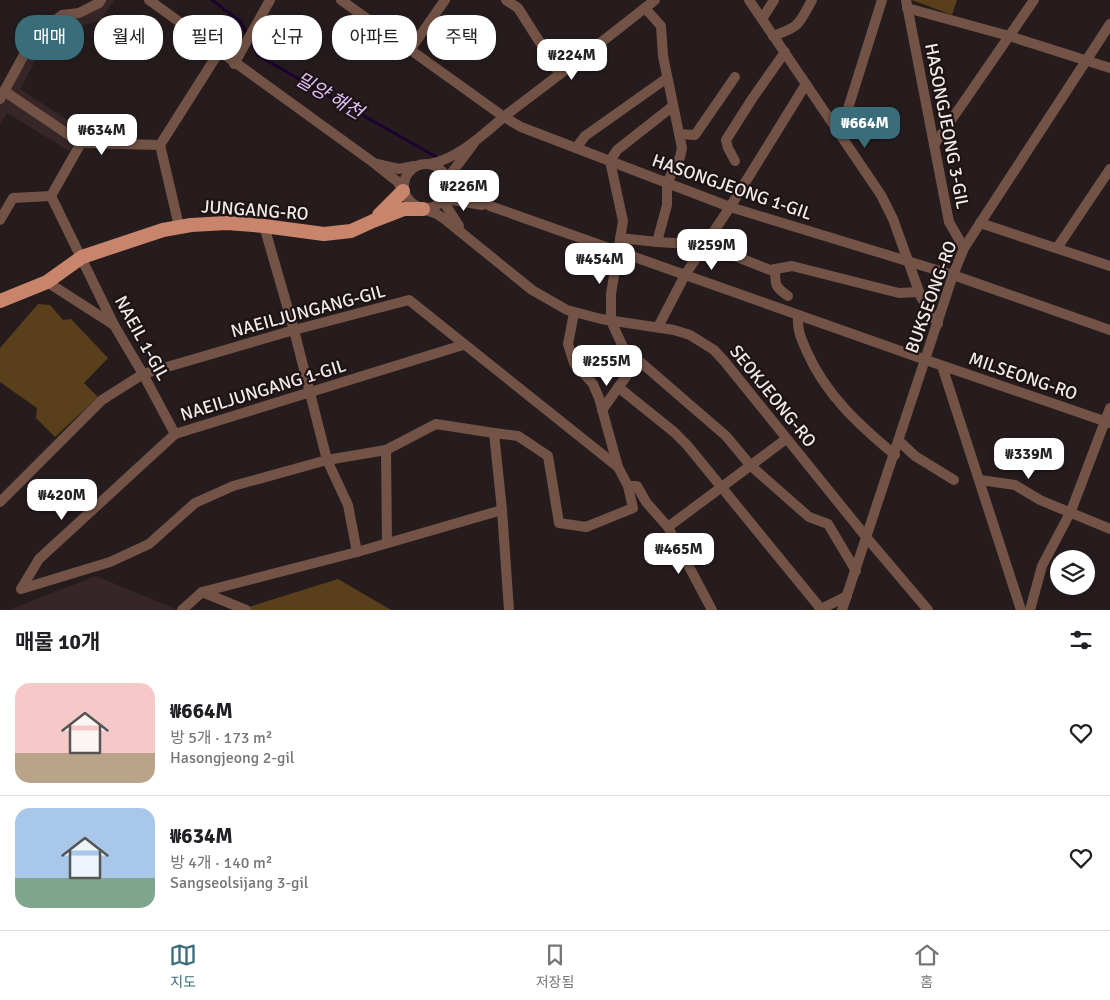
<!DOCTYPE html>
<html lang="ko">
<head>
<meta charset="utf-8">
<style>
  :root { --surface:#fff; --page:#f2f2f2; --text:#202124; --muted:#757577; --line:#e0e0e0; --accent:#396d79 }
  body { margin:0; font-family:Signika,"Noto Sans KR",sans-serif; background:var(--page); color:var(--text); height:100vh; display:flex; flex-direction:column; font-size:19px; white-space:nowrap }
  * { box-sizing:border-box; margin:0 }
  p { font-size:16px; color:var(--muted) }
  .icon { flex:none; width:28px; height:28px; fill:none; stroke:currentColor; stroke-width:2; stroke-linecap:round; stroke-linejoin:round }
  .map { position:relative; height:610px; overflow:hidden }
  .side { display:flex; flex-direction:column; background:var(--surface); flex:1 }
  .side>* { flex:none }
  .guide { position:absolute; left:15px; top:15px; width:500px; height:45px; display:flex; gap:10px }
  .fabs { position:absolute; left:1050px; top:550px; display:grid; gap:10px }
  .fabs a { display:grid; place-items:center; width:45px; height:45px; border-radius:50%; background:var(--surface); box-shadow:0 2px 12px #0003; font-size:25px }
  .price { position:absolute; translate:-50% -42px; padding:0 11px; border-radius:10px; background:#fff; color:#222; font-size:16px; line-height:32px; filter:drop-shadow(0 1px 2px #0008) }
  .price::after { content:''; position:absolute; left:50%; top:30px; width:15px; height:11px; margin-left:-8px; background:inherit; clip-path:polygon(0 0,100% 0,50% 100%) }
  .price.selected { background:var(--accent); color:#fff }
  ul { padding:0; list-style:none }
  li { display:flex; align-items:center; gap:15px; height:125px; padding:0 15px }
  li+li { border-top:1px solid var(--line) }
  li span { display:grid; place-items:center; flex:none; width:140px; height:100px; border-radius:15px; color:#555 }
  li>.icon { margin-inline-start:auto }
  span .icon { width:60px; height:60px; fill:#fffc; stroke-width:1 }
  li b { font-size:21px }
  h2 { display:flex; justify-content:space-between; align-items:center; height:60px; padding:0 15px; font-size:21px }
  .pill { padding:0 18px; border-radius:20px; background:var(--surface); box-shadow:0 2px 12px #0003; font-size:18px; line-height:45px }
  .pill.selected { background:var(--accent); color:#fff }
  .tabs { display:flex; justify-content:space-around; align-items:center; height:70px; border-top:1px solid var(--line); background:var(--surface); font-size:14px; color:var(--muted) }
  .tabs a { display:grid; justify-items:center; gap:2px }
  .tabs .selected { color:var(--accent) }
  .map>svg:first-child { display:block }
  .built { fill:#362628 }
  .green { fill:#5a401a }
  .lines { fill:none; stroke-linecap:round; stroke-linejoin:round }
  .stream { stroke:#1c022e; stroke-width:3 }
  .minor { stroke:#735346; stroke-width:10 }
  .major { stroke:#c8856b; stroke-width:14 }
  .labels { text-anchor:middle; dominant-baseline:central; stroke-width:4.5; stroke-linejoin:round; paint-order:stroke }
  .street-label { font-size:18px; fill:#f2ebec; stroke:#1d1314 }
  .water-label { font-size:19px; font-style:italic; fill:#dcbff8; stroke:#1d1314 }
</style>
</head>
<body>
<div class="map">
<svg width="1110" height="610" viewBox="0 0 1110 610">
  <rect width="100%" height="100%" fill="#261c1e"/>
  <!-- built -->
  <g class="built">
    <path d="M92,0H114L101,20L74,28L45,43L20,89L84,131L69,151L7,113L0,124V87L34,27L60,10L77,9Z"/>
    <path d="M96,576L178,610H9Z"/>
  </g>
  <!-- green -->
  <g class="green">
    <path d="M912,0H957L952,15Z"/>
    <path d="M38,304L50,305L63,320L71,319L108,358L84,383L98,397L55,437L36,418L37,408L0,382V348Z"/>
    <path d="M338,579L391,610H239Z"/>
  </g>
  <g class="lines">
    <!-- stream -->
    <g class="stream">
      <path d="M212,0L241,22L248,36"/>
      <path d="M251,41L257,55L438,158"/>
    </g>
    <!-- minor -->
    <g class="minor">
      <path d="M149,0L374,163L398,182L403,191"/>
      <path d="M341,0L504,117L521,127L730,207L953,275L1110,330"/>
      <path d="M506,0L518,8L560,74"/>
      <path d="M749,0L881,195L893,219L921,297L938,324"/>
      <path d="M906,0L949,222L964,248"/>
      <path d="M907,8L1009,36L1110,68"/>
      <path d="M762,19L774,0"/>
      <path d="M773,36C801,26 798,25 812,0"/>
      <path d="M410,50L445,0"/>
      <path d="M234,64L270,0"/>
      <path d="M4,91L81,143L160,145L179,226"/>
      <path d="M0,99L32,40L62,15L79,13L99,3L101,0"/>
      <path d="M673,106L617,150L610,161L623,221L611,294V321L623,347L726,436L751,466L809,517L828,524L856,571"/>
      <path d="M679,134L695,135L735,77"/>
      <path d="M840,134L882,0"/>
      <path d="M81,143L51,196L114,325L143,374L175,434"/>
      <path d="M474,143L447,179L454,186L490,206L926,360L1110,423"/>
      <path d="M160,145L219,52"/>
      <path d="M934,145L1034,0"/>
      <path d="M576,148L585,136L667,78"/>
      <path d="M735,161L728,148L726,140L752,99L785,52"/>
      <circle cx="426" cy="186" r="22"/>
      <path d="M377,164L399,169L414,166"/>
      <path d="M430,164C462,157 485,132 510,112C559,75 607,38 655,0"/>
      <path d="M423,209L437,214L447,221L532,290L567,310L601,319L674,330L690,335L714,350L725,362L867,538L928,610"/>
      <path d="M0,220L13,198L51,196"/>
      <path d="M980,223L1110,266"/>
      <path d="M264,226L294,330L327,460L348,505L357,552"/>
      <path d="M459,226L443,201L452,200L482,205"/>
      <path d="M620,238L657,242L667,205V183L680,157L682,148L663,56L661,26L645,8"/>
      <path d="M657,242L692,244L725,252L770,270L792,266L899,293L919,292"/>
      <path d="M1057,248L1110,169"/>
      <path d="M775,269C775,285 775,287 788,296"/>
      <path d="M47,282L114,325"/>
      <path d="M798,315C797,331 801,338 807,352C826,395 859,425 895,455"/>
      <path d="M658,327L685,275L730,207L806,84"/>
      <path d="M942,366L1021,610"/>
      <path d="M618,387L674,432L687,445L821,609"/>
      <path d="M602,410L638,360"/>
      <path d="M899,441L915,456L954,480"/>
      <path d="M386,450L327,460L233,486L195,503L149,544L110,562L21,589L39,559L175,434L463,345"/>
      <path d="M980,480L1015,485L1040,500L1110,529"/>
      <path d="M628,486H637L646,502L668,527L786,439"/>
      <path d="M0,502L102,400L143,374L294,330L409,300L618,467"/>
      <path d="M502,510L509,610"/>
      <path d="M668,527L712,610"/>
      <path d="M387,543L386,450L436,424L494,433"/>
      <path d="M202,592L246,610"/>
      <path d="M182,610L202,592L357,552L502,510L494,433L518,436L548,456L559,523L586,527L633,508L628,486L618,467L599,398L593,384L574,363L568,344L574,313"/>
      <path d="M819,610L847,596"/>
      <path d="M842,610L953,275L964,248L1110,24"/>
      <path d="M1030,610L1042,566L1071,511L1110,408"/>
    </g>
    <!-- major -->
    <g class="major">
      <path d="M379,215L403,191"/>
      <path d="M0,301L47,282L82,257L163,230L191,225L227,223L264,226L324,234L351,231L373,221L404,209H423"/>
    </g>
  </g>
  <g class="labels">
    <!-- street labels -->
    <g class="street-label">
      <text transform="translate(947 126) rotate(79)">HASONGJEONG 3-GIL</text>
      <text transform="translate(732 187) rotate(19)">HASONGJEONG 1-GIL</text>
      <text transform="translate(255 210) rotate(4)">JUNGANG-RO</text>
      <text transform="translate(931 297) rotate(-70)">BUKSEONG-RO</text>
      <text transform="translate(308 311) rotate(-15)">NAEILJUNGANG-GIL</text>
      <text transform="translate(142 338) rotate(61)">NAEIL 1-GIL</text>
      <text transform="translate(1023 376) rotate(19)">MILSEONG-RO</text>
      <text transform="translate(263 390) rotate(-17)">NAEILJUNGANG 1-GIL</text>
      <text transform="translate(773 396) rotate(51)">SEOKJEONG-RO</text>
    </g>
    <!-- water labels -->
    <g class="water-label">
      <text transform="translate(329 96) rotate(30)">밀양 해천</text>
    </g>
  </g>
</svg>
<div class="fabs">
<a><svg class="icon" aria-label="layers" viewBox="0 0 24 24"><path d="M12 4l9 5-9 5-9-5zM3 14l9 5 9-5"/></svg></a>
</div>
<b class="price" style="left:572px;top:81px">₩224M</b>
<b class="price selected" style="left:865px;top:149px">₩664M</b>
<b class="price" style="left:102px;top:156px">₩634M</b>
<b class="price" style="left:464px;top:212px">₩226M</b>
<b class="price" style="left:712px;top:271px">₩259M</b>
<b class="price" style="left:600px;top:285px">₩454M</b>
<b class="price" style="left:607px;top:387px">₩255M</b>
<b class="price" style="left:1029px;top:480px">₩339M</b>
<b class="price" style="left:62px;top:521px">₩420M</b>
<b class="price" style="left:679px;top:575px">₩465M</b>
<div class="guide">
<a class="pill selected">매매</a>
<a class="pill">월세</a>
<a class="pill">필터</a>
<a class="pill">신규</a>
<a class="pill">아파트</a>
<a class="pill">주택</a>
</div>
</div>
<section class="side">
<h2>매물 10개<svg class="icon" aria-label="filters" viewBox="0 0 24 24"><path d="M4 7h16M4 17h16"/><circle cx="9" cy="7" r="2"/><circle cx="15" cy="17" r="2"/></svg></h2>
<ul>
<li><span style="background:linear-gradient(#f6c9c9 70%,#b9a48a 0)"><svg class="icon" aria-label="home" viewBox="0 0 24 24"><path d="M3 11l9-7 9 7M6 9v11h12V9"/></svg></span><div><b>₩664M</b><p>방 5개 · 173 m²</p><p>Hasongjeong 2-gil</p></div><svg class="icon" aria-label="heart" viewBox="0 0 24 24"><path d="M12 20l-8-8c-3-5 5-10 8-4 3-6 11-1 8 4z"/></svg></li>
<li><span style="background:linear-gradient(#a9c7e8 70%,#7fa58c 0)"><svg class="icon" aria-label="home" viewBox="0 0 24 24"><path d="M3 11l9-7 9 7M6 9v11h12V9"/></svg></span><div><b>₩634M</b><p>방 4개 · 140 m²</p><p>Sangseolsijang 3-gil</p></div><svg class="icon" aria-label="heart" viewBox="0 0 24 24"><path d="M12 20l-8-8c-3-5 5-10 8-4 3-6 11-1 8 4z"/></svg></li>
</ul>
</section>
<nav class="tabs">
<a class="selected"><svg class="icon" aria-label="map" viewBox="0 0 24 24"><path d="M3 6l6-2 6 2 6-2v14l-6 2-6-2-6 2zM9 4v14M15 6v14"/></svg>지도</a>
<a><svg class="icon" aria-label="saved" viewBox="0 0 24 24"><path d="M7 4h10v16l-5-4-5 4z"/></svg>저장됨</a>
<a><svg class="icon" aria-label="home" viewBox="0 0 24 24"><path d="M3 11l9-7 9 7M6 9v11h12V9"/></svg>홈</a>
</nav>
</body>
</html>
